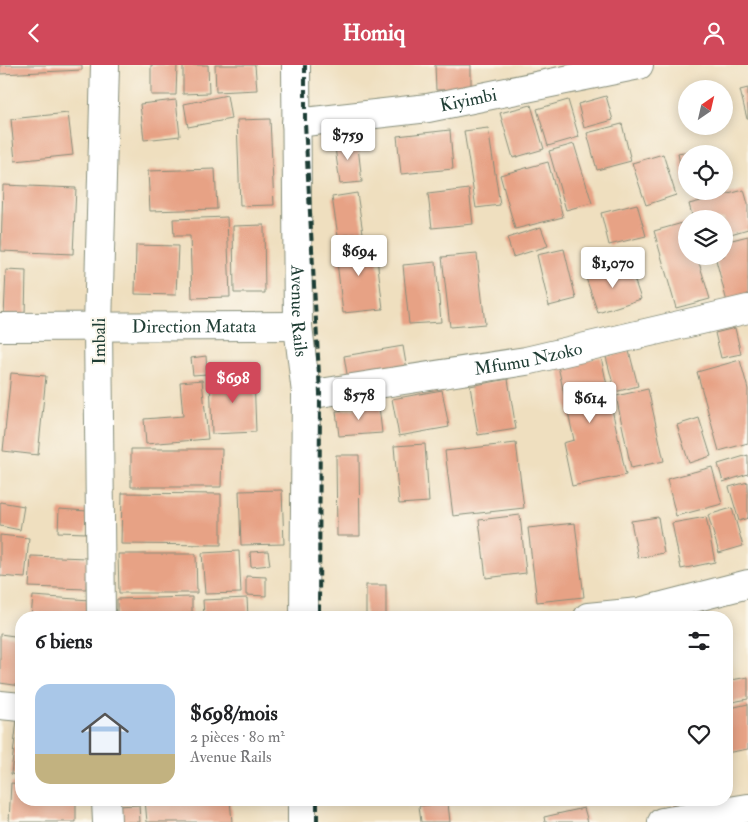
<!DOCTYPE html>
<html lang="fr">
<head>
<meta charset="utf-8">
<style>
  :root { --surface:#fff; --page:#f2f2f2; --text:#202124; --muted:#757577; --accent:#d1495b }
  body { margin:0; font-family:"IM FELL Double Pica",serif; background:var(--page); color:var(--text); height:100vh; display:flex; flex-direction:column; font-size:19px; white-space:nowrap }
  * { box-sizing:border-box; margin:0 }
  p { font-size:16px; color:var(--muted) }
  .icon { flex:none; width:28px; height:28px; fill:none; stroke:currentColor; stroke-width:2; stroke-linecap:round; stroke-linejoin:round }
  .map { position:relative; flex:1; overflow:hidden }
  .side { position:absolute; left:15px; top:546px; width:718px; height:195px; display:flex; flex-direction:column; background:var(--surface); border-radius:20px; box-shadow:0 2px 12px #0003 }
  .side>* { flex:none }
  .needle { width:32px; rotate:34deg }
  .controls { position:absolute; left:678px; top:15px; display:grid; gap:10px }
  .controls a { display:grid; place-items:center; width:55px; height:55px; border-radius:50%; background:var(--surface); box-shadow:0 2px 12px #0003; font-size:25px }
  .price { position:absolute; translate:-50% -42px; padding:0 11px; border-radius:5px; background:#fff; color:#222; font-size:16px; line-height:32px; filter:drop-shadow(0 1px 2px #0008) }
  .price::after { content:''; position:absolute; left:50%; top:30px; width:15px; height:11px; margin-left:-8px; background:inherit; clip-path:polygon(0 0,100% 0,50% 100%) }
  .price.on { background:var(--accent); color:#fff }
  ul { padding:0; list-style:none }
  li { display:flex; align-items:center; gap:15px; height:125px; padding:0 20px }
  li span { display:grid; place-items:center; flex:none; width:140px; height:100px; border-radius:15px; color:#555 }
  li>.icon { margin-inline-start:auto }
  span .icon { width:60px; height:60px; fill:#fffc; stroke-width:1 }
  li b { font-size:21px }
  h2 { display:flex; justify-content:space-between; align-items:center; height:60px; padding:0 20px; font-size:21px }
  header { display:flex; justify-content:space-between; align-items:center; height:65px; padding:0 20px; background:var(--accent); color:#fff; font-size:22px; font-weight:800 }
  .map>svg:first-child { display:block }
  .building { fill:#e7a285 }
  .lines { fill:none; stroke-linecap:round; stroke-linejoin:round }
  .minor-casing { stroke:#878e7a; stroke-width:30 }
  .minor { stroke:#fff; stroke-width:28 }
  .rail { stroke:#1f3d34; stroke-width:4; stroke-dasharray:8 4; stroke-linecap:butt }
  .labels { text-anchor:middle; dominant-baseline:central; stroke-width:4; stroke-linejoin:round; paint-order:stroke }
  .street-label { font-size:18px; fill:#1f3d34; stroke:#fbf7ec }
</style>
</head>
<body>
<header><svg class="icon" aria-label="back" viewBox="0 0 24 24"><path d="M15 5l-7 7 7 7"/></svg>Homiq<svg class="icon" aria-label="person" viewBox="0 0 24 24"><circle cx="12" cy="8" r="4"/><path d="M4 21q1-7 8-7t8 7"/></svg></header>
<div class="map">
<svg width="748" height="757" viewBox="0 0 748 757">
  <rect width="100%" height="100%" fill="#fbf7ec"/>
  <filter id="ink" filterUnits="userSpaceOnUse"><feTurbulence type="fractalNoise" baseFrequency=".02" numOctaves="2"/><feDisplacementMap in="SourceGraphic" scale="10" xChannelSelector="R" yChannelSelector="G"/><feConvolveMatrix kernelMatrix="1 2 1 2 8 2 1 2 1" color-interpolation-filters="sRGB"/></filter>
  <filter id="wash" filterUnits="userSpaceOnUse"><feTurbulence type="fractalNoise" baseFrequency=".0096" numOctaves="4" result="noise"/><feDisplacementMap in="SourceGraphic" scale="20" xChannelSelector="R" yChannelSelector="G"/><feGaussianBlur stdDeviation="1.12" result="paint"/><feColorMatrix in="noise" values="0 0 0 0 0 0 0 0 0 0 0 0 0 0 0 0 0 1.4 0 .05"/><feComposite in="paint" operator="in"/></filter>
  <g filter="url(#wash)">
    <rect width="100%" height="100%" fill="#efdfbf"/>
    <g id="blocks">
      <!-- building -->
      <g class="building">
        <path d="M0,0H82V5L0,9Z"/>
        <path d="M151,0H177L176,30H151Z"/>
        <path d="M183,0H208L209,28L183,29Z"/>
        <path d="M215,0H255L257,25L216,27Z"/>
        <path d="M435,0H471V25H436Z"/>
        <path d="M748,23V54H747L740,25Z"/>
        <path d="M227,30L231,54L188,62L184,39Z"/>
        <path d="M606,31L613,55L584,63L578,39Z"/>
        <path d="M176,35L180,71L144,75L140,39Z"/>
        <path d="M568,35L579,72L548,81L537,44Z"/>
        <path d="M531,40L544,84L513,93L500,48Z"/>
        <path d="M68,48L73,90L15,96L11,54Z"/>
        <path d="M270,54L274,140L240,141L237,55Z"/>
        <path d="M622,59L631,96L597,105L587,68Z"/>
        <path d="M488,63L500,140L476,143L464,66Z"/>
        <path d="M450,65L453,104L401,109L397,71Z"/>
        <path d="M357,73L362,117L340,119L334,75Z"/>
        <path d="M574,79L592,138L566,145L549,86Z"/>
        <path d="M718,81L719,89H686V123H684L678,88Z"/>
        <path d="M663,89L676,130L646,140L632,98Z"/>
        <path d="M548,97L563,152L515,164L500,110Z"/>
        <path d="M215,104L217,144L150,146L148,106Z"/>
        <path d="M3,120L76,123L73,189L1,186Z"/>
        <path d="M469,124L473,159L432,163L428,129Z"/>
        <path d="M744,125L748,139V164L724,171V154H693L689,139Z"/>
        <path d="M357,128L363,168L338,171L332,132Z"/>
        <path d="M637,139L646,171L609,180L601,148Z"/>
        <path d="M227,152L230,232L192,233L190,171H174L173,154Z"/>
        <path d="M686,157V191H697L710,234L676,243L654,166Z"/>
        <path d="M264,160L265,228H234L233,161Z"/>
        <path d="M541,162L548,181L513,192L507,173Z"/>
        <path d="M748,171V232L727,237L715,191H724V177Z"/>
        <path d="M375,176L383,244L343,248L335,180Z"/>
        <path d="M136,180L178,181L176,230L135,229Z"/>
        <path d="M564,184L576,234L549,241L537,190Z"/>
        <path d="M477,189L485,259L450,262L442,192Z"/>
        <path d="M436,197L441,257L409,259L403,200Z"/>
        <path d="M629,199L641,234L598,248L586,213Z"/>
        <path d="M6,205L26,206L25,251H4Z"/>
        <path d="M735,263L741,289L721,293L715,268Z"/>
        <path d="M403,281L407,305L348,315L344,291Z"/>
        <path d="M629,286L638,321L615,327L606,292Z"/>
        <path d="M206,291L207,309L193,310L191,293Z"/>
        <path d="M601,292L626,410L572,421L563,378L574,375L558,301Z"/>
        <path d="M740,295L748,324V378L719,386L697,307Z"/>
        <path d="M11,308L46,311L38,390L3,386Z"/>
        <path d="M254,310L256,367L212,369L210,311Z"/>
        <path d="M508,314L516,364L478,370L470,321Z"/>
        <path d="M202,315L208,374L146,379L144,354L183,351L180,317Z"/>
        <path d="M648,324L664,396L631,403L616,331Z"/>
        <path d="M442,325L449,362L399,371L392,334Z"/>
        <path d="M379,341L382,368L339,371L336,346Z"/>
        <path d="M699,353L711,391L689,398L677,360Z"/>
        <path d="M516,378L524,443L453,451L445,386Z"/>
        <path d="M425,379L429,437L399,439L394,381Z"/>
        <path d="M131,384H222L221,422H131Z"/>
        <path d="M336,390H359L360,471H337Z"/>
        <path d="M748,390V409L723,417L718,399Z"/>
        <path d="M712,402L722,439L676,451L667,414Z"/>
        <path d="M748,417V453L739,456L729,422Z"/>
        <path d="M282,425L284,479L241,480L239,426Z"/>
        <path d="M122,428L221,429V480L121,479Z"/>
        <path d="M0,437L24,441L20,465L0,461Z"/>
        <path d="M732,443L743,481L719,488L708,450Z"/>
        <path d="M59,444L87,446L86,468L58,467Z"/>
        <path d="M520,450L526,508L486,513L479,455Z"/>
        <path d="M658,452L664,488L638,493L631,456Z"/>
        <path d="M706,452L715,497L681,504L672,458Z"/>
        <path d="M575,458L584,532L537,537L528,463Z"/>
        <path d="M0,470L29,473L25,513L0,511Z"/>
        <path d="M239,486L241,528L205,529L202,488Z"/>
        <path d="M268,486L270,500L251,502L250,487Z"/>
        <path d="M118,489H196L197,528H119Z"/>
        <path d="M31,491L87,493L86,524L29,522Z"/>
        <path d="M246,511L266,512V531L246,530Z"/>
        <rect x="366" y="520" width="20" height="32"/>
        <path d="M33,531L90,535L89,552H31Z"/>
        <path d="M192,532V552H117V534Z"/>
        <path d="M247,533L248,552H204L203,535Z"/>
        <path d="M0,569L21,572V621L0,618Z"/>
        <path d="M748,612V634L727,638L726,616Z"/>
        <path d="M748,639V684L726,688V644Z"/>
        <path d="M17,654L21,655V711L11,709Z"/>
        <path d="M11,718L21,719V735H76V757H9Z"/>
        <path d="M145,735H230L232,757H147Z"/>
        <path d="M673,735H712L675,746Z"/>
        <path d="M448,738L450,757H421L419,741Z"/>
        <path d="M139,740L140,757H116L115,741Z"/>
        <path d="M584,743L588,757H545L544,752Z"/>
      </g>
    </g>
  </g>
  <g filter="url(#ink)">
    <use href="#blocks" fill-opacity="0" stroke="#878e7a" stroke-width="1"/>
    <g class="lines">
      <defs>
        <g id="minor">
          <path id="s1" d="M296,0L298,261L306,328L304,552"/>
          <path id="s2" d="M296,58L428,43L639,0"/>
          <path id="s3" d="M0,262L298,261"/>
          <path id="s4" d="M306,328H320L526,296L748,244"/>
          <path d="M101,552L98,261L105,0"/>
          <path d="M588,552L639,547L748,519"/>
          <path d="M0,640L21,642"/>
          <path d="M106,735L107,757"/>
          <path d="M302,757V735"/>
          <path d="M662,757L748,743"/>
        </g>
      </defs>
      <!-- minor casing -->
      <use href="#minor" class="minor-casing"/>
      <!-- minor -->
      <use href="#minor" class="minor"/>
      <!-- rail -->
      <g class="rail">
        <path d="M305,0V58L320,328L319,552"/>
        <path d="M317,757V735"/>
      </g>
    </g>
  </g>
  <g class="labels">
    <!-- street labels -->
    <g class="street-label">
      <text stroke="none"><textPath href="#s2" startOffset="174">Kiyimbi</textPath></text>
      <text stroke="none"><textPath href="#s1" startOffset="246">Avenue Rails</textPath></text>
      <text stroke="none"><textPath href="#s3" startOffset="194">Direction Matata</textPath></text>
      <text transform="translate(99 276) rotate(-90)">Imbali</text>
      <text stroke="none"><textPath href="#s4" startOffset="225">Mfumu Nzoko</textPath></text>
    </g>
  </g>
</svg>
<div class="controls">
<a><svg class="needle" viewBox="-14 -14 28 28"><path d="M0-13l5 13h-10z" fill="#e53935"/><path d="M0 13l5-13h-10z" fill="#757577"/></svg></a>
<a><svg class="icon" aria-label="locate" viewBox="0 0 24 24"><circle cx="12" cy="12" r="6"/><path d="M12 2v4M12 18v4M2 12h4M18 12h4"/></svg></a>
<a><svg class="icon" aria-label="layers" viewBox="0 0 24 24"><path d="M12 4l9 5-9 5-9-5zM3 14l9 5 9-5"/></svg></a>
</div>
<b class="price" style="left:348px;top:96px">$759</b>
<b class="price" style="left:359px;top:212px">$694</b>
<b class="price" style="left:613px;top:224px">$1,070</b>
<b class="price on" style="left:233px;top:339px">$698</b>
<b class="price" style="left:359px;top:356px">$578</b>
<b class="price" style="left:590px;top:359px">$614</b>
<section class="side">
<h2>6 biens<svg class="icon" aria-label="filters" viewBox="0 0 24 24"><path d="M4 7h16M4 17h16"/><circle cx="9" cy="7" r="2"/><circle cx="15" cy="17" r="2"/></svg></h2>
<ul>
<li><span style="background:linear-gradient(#a9c7e8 70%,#c2b280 0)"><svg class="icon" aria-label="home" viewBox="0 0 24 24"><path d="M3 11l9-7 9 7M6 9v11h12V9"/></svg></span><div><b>$698/mois</b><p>2 pièces · 80 m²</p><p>Avenue Rails</p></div><svg class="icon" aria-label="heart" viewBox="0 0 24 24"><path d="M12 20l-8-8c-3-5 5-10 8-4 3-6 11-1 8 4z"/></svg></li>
</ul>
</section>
</div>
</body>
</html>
